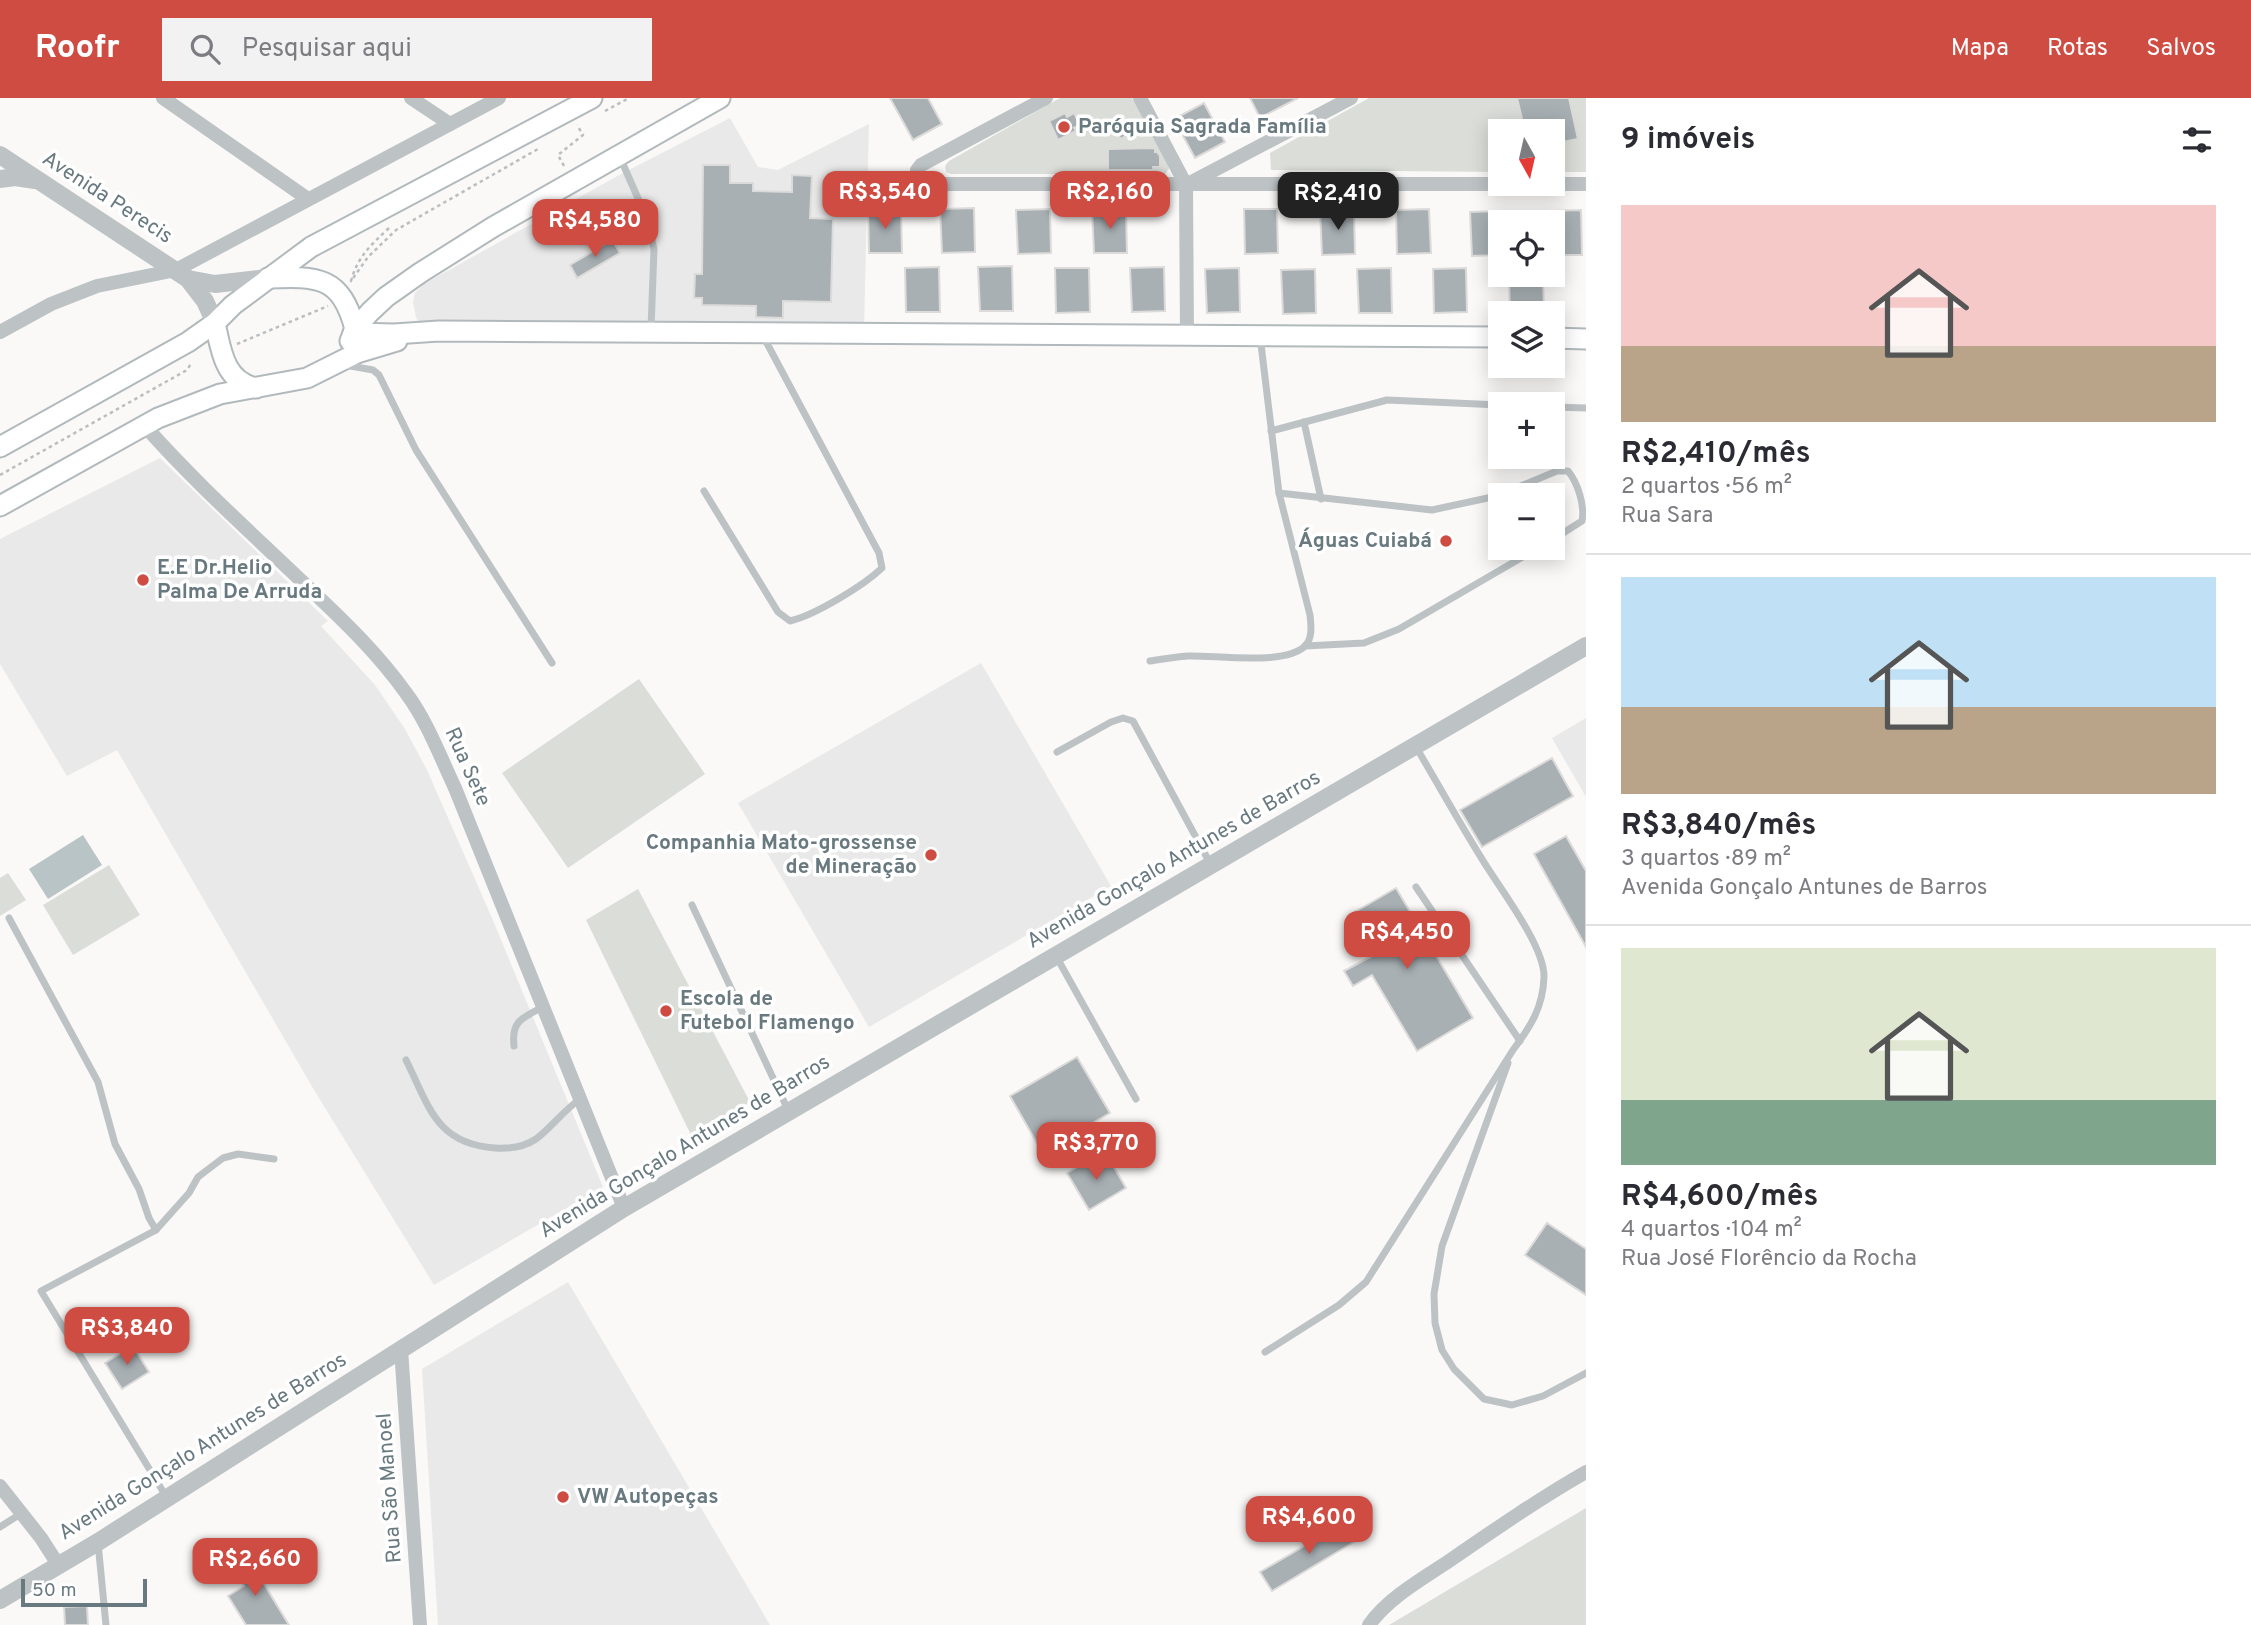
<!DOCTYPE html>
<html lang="pt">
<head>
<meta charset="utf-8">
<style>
  :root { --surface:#fff; --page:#f2f2f3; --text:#2b2b33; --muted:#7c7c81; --line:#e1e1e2; --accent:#cf4c43 }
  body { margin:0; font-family:Overpass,sans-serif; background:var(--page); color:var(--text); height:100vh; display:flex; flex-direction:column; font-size:26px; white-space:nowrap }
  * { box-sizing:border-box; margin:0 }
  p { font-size:23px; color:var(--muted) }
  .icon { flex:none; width:38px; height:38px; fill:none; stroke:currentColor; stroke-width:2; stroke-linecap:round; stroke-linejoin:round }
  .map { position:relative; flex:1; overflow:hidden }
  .side { display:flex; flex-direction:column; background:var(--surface); width:665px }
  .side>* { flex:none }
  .needle { width:46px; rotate:172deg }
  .fabs { position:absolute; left:1488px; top:21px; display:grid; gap:14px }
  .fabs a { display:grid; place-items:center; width:77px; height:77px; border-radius:0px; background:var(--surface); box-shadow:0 4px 18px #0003; font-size:35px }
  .scale { position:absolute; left:21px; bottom:18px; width:126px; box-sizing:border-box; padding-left:7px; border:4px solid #68797f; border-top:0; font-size:19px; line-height:24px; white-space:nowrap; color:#68797f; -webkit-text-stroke:5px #fff; paint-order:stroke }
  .price { position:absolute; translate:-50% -60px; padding:0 16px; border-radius:14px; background:var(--accent); color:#fff; font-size:23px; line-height:46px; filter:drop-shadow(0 2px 4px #0008) }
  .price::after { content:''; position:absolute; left:50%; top:42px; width:21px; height:16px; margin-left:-10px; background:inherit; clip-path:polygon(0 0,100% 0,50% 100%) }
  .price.active { background:#222; color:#fff }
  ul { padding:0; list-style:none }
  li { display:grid; align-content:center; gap:14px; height:371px; padding:0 35px }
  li+li { border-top:2px solid var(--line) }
  li span { display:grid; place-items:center; height:217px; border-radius:0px; color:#555 }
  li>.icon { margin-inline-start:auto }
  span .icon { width:126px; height:126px; fill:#fffc; stroke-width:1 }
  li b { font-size:30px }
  h2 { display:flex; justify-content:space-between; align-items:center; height:84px; padding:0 35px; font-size:30px }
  header { display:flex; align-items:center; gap:42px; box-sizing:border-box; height:98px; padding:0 35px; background:var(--accent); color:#fff }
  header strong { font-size:33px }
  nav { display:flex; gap:38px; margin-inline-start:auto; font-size:24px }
  .search { width:490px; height:63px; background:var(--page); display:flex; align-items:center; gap:18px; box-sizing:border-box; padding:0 24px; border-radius:0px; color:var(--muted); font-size:26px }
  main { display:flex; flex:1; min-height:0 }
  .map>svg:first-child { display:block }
  .built { fill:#e8e9e8 }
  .green { fill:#dbded8 }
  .water { fill:#b8c4c6 }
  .building { fill:#a8b0b4; stroke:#dcdbda; stroke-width:2 }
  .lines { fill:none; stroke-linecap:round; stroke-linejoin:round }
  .secondary-casing { stroke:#b2b9bc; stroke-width:23 }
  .path { stroke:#babec0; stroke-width:2.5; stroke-dasharray:3.5 3.5; stroke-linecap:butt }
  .service { stroke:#bdc3c5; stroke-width:7 }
  .minor { stroke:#bdc3c5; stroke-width:14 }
  .tertiary { stroke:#bdc3c5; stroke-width:18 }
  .secondary { stroke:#fff; stroke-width:19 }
  .poi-dot { fill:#cf4c43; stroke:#fff; stroke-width:2.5 }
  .labels { text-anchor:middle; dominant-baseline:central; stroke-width:7; stroke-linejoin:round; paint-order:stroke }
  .poi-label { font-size:21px; font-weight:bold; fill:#68797f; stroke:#fff; text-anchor:start }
  .street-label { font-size:21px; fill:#68797f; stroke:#fff }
</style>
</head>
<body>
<header>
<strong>Roofr</strong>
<div class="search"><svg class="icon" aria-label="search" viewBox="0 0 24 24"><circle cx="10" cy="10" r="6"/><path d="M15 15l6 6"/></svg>Pesquisar aqui</div>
<nav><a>Mapa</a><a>Rotas</a><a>Salvos</a></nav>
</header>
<main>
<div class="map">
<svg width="1586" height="1527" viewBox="0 0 1586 1527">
  <rect width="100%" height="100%" fill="#faf9f8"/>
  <!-- built -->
  <g class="built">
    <path d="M730,20L758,69L778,72L869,26L864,229L420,227L416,219L413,204L415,195L424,186L621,76Z"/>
    <path d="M160,360L328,523L321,528L375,587L405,631L427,672L492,820L603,1089L434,1187L314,992L117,652L67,678L0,566V441Z"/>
    <path d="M981,565L1111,788L869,929L738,705Z"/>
    <path d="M1586,620V699L1552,640Z"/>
    <path d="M568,1184L770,1527H438L422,1271Z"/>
  </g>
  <!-- green -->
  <g class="green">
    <path d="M1060,0H1132L1166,57L1169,71L1165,76H951L946,74L945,68L949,63Z"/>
    <path d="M1369,0H1586V74H1552V33H1500V74L1271,72L1270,55Z"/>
    <path d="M639,581L705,676L568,770L502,675Z"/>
    <path d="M109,767L140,817L73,857L43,807Z"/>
    <path d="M8,775L26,802L0,818V780Z"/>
    <path d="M638,791L750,1004L693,1041L586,822Z"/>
    <path d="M1586,1410V1527H1389Z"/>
  </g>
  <!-- water -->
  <path class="water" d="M83,737L102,767L48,801L29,771Z"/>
  <!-- building -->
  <g class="building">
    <path d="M890,0H928L942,26L913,42Z"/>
    <path d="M1250,0H1298L1260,20Z"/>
    <path d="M1517,0H1569L1578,41L1552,46V33H1525Z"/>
    <path d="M1204,5L1225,44L1195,60L1174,21Z"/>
    <path d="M1065,15L1067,19L1074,15L1080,27L1074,30L1076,33L1058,42L1049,23Z"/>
    <path d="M1122,18L1132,33L1121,41L1110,26Z"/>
    <path d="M1155,50V54H1157L1160,58V69H1153V72H1108V51Z"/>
    <path d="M703,67H730V85H753V93L792,94V77L812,78L810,120L833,121L831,204L783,203V220L756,219V208L702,207V200H694L695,176H702Z"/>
    <path d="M901,110L902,155H869L868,111Z"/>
    <path d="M974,110L975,154L942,155L940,111Z"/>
    <path d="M1126,110L1127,155H1094L1092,111Z"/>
    <path d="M1050,111L1051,155L1018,156L1016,112Z"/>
    <path d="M1244,111H1277L1278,155L1245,156Z"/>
    <path d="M1429,111L1431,155L1397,156L1396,112Z"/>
    <path d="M1320,112H1354L1355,156L1322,157Z"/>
    <path d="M1581,112L1582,157H1552V113Z"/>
    <path d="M1500,113V157L1472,158L1470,114Z"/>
    <path d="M612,142L620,155L577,180L570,167Z"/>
    <path d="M1012,168L1013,213H980L978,169Z"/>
    <path d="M939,169L940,214H906L905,170Z"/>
    <path d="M1164,169L1165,213L1132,214L1130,170Z"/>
    <path d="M1055,170H1089L1090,214L1056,215Z"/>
    <path d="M1239,170L1240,214L1207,215L1205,171Z"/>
    <path d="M1391,170L1392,215H1359L1357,171Z"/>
    <path d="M1466,170L1467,214L1434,215L1433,171Z"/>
    <path d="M1315,171L1316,215L1283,216L1281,172Z"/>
    <path d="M1509,177H1543L1544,215H1510Z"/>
    <path d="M1552,660L1573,698L1482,749L1460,712Z"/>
    <path d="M1566,738L1586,773V849L1534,756Z"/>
    <path d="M1396,790L1473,920L1417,953L1372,877L1353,888L1344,873L1372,858L1348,818Z"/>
    <path d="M1077,959L1110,1015L1042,1054L1010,998Z"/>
    <path d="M1108,1059L1126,1090L1089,1112L1067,1075L1092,1060L1096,1066Z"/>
    <path d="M1547,1125L1586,1151V1197L1525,1157Z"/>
    <path d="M133,1248L149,1274L122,1291L105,1265Z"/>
    <path d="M1347,1423L1359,1441L1272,1493L1260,1474Z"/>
    <path d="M247,1458L289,1527H246L228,1498L244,1488L232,1467Z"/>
    <path d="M87,1508L88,1527H65L64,1509Z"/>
  </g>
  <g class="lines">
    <defs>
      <g id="secondary">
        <path d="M268,180C318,178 341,178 355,231"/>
        <path d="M215,225C221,252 224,283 256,290"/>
        <path d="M353,235L394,236L439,233L1500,239"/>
        <path d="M1552,240L1586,241"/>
        <path d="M350,243L355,231L370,214L386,199L420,175L493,129L720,0"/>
        <path d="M0,349L188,244L215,225L233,207L311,149L592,0"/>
        <path d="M0,408L158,320L220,296L307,280L357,255L397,243"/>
      </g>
    </defs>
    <!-- secondary casing -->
    <use href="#secondary" class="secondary-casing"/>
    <!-- path -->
    <g class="path">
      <path d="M605,13L629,0"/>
      <path d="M564,68L558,57L583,37L577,27"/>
      <path d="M389,130C371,147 358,158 351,183L368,159L396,132L538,51"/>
      <path d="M237,246L328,208"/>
      <path d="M0,377L187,272L192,264"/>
    </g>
    <!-- service -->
    <g class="service">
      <path d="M619,57L647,121L654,151L651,231"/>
      <path d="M345,267L373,272L379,277L416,352L552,565"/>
      <path d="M1552,309L1586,310"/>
      <path d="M1304,324L1321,401"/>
      <path d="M1271,333L1387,302L1500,307"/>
      <path d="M704,393L778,514L790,523C815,517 863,488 882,470L879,455L763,238"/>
      <path d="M1279,395L1432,412L1497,398L1557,373H1568C1578,385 1585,408 1582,423L1552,442"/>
      <path d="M1305,548L1364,545L1399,531L1538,450"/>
      <path d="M1150,563C1163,561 1175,559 1188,558C1215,557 1285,568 1305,548C1313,540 1311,527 1310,517L1279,395L1260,238"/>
      <path d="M1057,654L1111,624L1123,620L1133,623L1211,767"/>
      <path d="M1416,789L1520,943"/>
      <path d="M692,807L788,1012"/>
      <path d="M9,820L98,984L115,1046L139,1091L149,1120L156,1132L41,1193L167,1400"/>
      <path d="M1056,858L1136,1001"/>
      <path d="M514,948C511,922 523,920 543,909"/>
      <path d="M406,962C429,1008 436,1046 495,1050C509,1051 524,1049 536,1041C551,1030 563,1013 580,1001"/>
      <path d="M1508,965L1442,1148L1434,1196L1435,1225L1442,1252L1454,1271L1484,1301L1512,1307L1543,1298L1586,1275"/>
      <path d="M156,1132L189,1095L198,1079L223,1060L238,1056L274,1061"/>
      <path d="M1265,1254L1339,1207L1366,1184L1513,952C1531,928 1543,909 1544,879C1545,848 1498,788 1482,761C1459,724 1438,686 1416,649"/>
      <path d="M0,1429L22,1415"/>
      <path d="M98,1445L106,1527"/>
    </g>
    <!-- minor -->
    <g class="minor">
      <path d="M163,0L308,101"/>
      <path d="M411,0L450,26"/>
      <path d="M1046,0L921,67L917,72V80L927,86H1586"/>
      <path d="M1140,0L1186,87L1187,238"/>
      <path d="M1188,86L1351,0"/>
      <path d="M0,234L51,206L97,188L176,172L499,0"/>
      <path d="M145,328C197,387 256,439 312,493C346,525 379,557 406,595C427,623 440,658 455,690L624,1110"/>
      <path d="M401,1251L420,1527"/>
      <path d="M0,1388L41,1440L59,1468"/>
      <path d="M1369,1527C1388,1500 1422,1481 1449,1463C1494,1432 1539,1401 1586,1374"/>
    </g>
    <!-- tertiary -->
    <g class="tertiary">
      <path d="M0,57L188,181L205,203L215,225"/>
      <path d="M0,81L15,79L35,82"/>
      <path d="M188,181L215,186L268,180"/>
      <path d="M0,1502L98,1444L624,1110L1586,548"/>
    </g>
    <!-- secondary -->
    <use href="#secondary" class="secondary"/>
  </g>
  <!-- markers -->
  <g class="poi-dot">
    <circle cx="1064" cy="29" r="7"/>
    <circle cx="1446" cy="443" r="7"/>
    <circle cx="143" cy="482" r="7"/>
    <circle cx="931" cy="757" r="7"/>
    <circle cx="666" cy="913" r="7"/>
    <circle cx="563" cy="1399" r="7"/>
  </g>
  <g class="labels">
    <!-- poi labels -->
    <g class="poi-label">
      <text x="1078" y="29">Paróquia Sagrada Família</text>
      <text x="1432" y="443" text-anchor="end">Águas Cuiabá</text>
      <text x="157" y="470">E.E Dr.Helio<tspan x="157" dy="24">Palma De Arruda</tspan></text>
      <text x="917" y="745" text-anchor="end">Companhia Mato-grossense<tspan x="917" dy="24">de Mineração</tspan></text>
      <text x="680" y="901">Escola de<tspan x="680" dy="24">Futebol Flamengo</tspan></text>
      <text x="577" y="1399">VW Autopeças</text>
    </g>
    <!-- street labels -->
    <g class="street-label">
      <text transform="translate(107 100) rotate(33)">Avenida Perecis</text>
      <text transform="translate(467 669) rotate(66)">Rua Sete</text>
      <text transform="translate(1174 762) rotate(-30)">Avenida Gonçalo Antunes de Barros</text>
      <text transform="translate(685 1049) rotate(-31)">Avenida Gonçalo Antunes de Barros</text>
      <text transform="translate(203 1349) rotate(-32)">Avenida Gonçalo Antunes de Barros</text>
      <text transform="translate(390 1390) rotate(-94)">Rua São Manoel</text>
    </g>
  </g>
</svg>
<div class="fabs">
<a><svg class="needle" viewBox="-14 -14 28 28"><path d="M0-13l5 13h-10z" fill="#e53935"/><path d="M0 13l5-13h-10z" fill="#7c7c81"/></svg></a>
<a><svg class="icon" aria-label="locate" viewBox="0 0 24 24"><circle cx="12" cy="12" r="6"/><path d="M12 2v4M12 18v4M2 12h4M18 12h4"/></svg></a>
<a><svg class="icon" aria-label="layers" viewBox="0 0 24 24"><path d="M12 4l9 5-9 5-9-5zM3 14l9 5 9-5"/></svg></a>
<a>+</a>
<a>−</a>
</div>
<div class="scale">50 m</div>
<b class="price" style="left:885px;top:133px">R$3,540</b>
<b class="price" style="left:1110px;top:133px">R$2,160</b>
<b class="price active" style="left:1338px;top:134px">R$2,410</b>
<b class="price" style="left:595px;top:161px">R$4,580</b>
<b class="price" style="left:1407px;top:873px">R$4,450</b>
<b class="price" style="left:1096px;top:1084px">R$3,770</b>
<b class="price" style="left:127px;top:1269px">R$3,840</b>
<b class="price" style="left:1309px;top:1458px">R$4,600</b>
<b class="price" style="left:255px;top:1500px">R$2,660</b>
</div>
<section class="side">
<h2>9 imóveis<svg class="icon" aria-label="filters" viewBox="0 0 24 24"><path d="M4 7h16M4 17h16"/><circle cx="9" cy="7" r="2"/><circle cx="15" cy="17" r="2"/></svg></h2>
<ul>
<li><span style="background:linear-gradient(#f6c9c9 65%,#b9a48a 0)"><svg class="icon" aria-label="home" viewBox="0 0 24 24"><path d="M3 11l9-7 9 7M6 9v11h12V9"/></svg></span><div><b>R$2,410/mês</b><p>2 quartos · 56 m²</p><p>Rua Sara</p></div></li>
<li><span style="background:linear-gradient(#bfe0f5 60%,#b9a48a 0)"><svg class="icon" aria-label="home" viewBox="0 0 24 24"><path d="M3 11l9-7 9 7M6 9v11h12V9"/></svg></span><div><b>R$3,840/mês</b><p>3 quartos · 89 m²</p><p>Avenida Gonçalo Antunes de Barros</p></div></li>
<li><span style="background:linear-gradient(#dfe7d0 70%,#7fa58c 0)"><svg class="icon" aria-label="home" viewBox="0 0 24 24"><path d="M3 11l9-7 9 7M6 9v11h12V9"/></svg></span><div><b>R$4,600/mês</b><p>4 quartos · 104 m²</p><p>Rua José Florêncio da Rocha</p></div></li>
</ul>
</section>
</main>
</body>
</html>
